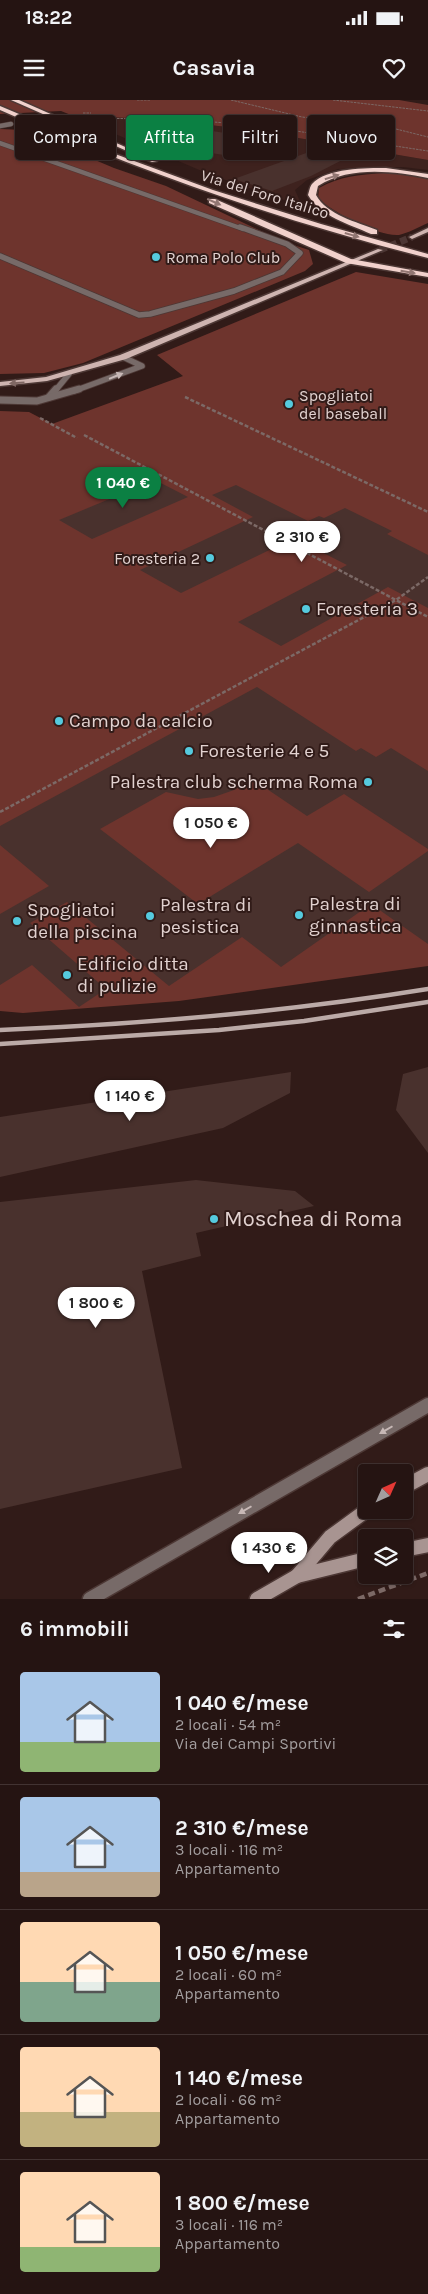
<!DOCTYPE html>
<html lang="it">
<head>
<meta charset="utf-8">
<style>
  :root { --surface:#251412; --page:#312120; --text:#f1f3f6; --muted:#a39e9f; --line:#423332; --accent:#0b8043 }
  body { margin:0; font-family:Karla,sans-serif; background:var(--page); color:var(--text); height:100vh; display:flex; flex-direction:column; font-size:19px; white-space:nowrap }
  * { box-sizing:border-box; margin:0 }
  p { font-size:16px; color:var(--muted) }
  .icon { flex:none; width:28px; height:28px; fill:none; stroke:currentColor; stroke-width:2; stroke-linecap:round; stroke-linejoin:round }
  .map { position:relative; height:1499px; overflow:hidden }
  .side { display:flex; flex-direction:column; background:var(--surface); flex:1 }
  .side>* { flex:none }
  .hud { position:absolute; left:15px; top:15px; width:399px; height:45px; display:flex; gap:10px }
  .needle { width:32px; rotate:45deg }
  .tools { position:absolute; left:358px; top:1364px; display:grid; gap:10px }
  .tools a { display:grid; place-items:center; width:55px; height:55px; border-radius:5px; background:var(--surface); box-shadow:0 1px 4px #0004,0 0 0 1px var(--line); font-size:25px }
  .price { position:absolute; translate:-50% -42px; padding:0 11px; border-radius:18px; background:#fff; color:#222; font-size:16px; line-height:32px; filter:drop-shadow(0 1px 2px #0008) }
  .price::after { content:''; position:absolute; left:50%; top:30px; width:15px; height:11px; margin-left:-8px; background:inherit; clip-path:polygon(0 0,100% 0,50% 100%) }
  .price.active { background:var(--accent); color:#fff }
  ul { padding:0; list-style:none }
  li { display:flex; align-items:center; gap:15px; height:125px; padding:0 20px }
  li+li { border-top:1px solid var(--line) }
  li span { display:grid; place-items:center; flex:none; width:140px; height:100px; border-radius:5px; color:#555 }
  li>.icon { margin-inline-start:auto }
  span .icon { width:60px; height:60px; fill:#fffc; stroke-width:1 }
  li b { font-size:21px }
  h2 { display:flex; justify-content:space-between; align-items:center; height:60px; padding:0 20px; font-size:21px }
  .tag { padding:0 18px; border-radius:5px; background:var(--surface); box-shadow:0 1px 4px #0004,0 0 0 1px var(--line); font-size:18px; line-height:45px }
  .tag.active { background:var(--accent); color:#fff }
  .status { display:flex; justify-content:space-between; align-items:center; height:35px; padding:0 25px; background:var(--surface); direction:ltr }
  .status svg { height:14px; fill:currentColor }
  header { display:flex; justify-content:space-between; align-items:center; height:65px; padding:0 20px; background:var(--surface); font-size:22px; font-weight:700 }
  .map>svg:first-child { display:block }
  .built { fill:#3e221e }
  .green { fill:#6e342d }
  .building { fill:#49312d }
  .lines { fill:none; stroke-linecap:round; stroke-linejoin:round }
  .primary-tunnel { stroke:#4c3634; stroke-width:7; stroke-dasharray:7 4; stroke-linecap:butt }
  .lane-far3-casing { stroke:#4d3835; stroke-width:5.5 }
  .lane-far2-casing { stroke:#4d3835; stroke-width:7 }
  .lane-far1-casing { stroke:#4d3835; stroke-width:9 }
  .lane-casing { stroke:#4d3835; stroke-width:17 }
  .street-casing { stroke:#4d3835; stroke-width:5.5 }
  .secondary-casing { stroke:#4d3835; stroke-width:17 }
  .primary-casing { stroke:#4d3835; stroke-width:3 }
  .highway-casing { stroke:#4d3835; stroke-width:3 }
  .path-far2 { stroke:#7c6966; stroke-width:1; stroke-dasharray:2.5 1; stroke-linecap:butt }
  .path-far1 { stroke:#7c6966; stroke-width:2.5; stroke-dasharray:4 2; stroke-linecap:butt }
  .path { stroke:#7c6966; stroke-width:4.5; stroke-dasharray:7 4; stroke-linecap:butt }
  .lane-far3 { stroke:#776a68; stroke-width:4.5 }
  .lane-far2 { stroke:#776a68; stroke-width:5.5 }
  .lane-far1 { stroke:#776a68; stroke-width:7 }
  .lane { stroke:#776a68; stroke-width:14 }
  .street { stroke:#776a68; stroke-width:4.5 }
  .secondary { stroke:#a89491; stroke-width:14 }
  .primary { fill:#ceb4b0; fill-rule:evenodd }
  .highway { fill:#f1d1cc; fill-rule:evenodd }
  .rail { stroke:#bbaaa7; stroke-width:4.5 }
  .oneway { fill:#917672 }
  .oneway2 { fill:#c7b8b6 }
  .oneway3 { fill:#806864 }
  .poi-dot { fill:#55cade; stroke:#311b18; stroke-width:2 }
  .labels { text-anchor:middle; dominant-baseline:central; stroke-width:4; stroke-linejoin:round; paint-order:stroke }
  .far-street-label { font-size:16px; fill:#e2d2d0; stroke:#311b18 }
  .far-poi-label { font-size:16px; fill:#e2d2d0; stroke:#311b18; text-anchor:start }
  .poi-label { font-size:19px; fill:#e2d2d0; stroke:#311b18; text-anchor:start }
  .near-poi-label { font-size:22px; fill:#e2d2d0; stroke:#311b18; text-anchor:start }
</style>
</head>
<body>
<div class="status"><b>18:22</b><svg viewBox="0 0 49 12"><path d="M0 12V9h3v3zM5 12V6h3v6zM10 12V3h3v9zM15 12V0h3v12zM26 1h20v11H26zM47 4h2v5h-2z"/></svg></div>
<header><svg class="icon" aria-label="menu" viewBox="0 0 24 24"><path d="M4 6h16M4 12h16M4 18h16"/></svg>Casavia<svg class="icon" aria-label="heart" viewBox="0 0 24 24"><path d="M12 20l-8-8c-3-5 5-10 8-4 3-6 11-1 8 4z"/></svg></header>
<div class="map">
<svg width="428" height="1499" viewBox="0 0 428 1499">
  <rect width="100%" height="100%" fill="#311b18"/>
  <!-- built -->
  <path class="built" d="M71,15L165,20L245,29L428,60V70L403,67L338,69L307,80L295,90L302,106L211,75Z"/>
  <!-- green -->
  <g class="green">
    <path d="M0,0H399L428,5V60L245,29L165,20L71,15L61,11L0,14Z"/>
    <path d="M0,29L24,30L114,68L166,86L284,142L309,150L313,164L305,171L83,263L44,273L0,274Z"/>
    <path d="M383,73L405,74L428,78V123C419,127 408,133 399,135C379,137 332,112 318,98L319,88C340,76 359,75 383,73Z"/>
    <path d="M356,172L428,184V866L179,901L23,913L0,911V311L29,312L52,324L183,276L157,255Z"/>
  </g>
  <!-- building -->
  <g class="building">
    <path d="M212,31L259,38L224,55L185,49L189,47L181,46Z"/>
    <path d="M309,52L350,56L311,76L272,91L234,79Z"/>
    <path d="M155,380L188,397L92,439L59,420Z"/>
    <path d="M236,385L308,421L319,416L324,418L345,408L392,431L387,434L428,455V508L388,487L281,546L238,522L347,465L294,438L181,493L140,470L253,417L212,395Z"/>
    <path d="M257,587L356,651L361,648L376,657L391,648L428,671V749L344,694L307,716L252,679L234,690L214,697L198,699L166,692L100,729L198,804L298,743L369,792L428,751V844L371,804L281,867L242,837L169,886L67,802L30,823L106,889L79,907L32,865L0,885V814L49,786L0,745V726Z"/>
    <path d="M428,967V1053L396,1010L403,974Z"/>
    <path d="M291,972L290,993L223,1028L0,1077V1017Z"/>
    <path d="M196,1080L295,1091L314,1106L196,1133L201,1156L142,1171L182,1368L0,1409V1102Z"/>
  </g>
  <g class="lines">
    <!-- primary-tunnel -->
    <path class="primary-tunnel" d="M380,150L412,137"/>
    <defs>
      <g id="lane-far3">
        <path d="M0,26L11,24"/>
        <path d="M0,43L243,129"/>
      </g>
      <g id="lane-far2">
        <path d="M0,156L139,215L150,214L234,191L282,172L300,153L287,144L240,127"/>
        <path d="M55,291L69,274"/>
        <path d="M74,291L142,266L123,257"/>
      </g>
      <g id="lane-far1">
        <path d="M49,297L56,289"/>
        <path d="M0,300L37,301L79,289"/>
      </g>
      <path id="lane" d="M90,1499L428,1305"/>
      <path id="street" d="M64,36L87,32"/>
      <g id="secondary">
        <path d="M404,1387L428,1374"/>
        <path d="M404,1450L428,1445"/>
        <path d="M297,1476L330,1437L367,1410"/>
        <path d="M257,1499L297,1476L366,1459"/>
      </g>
      <g id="primary">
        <path d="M428,128V132L412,139L409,137Z"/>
        <path d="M378,149L383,150L126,259L47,281L0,286V282L46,277L120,255Z"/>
      </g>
      <g id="highway">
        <path d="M11,0H19L157,61L152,62Z"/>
        <path d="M0,6L107,51L213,90L321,124L428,154V158C281,121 139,71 0,10Z"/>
        <path d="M386,68L428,74V78C392,71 350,66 318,86L316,95C327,115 357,122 377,130V134H371C349,124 321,117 308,95C309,92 310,86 312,84C326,68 367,68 386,68Z"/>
        <path d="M209,99H215L351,159L428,173V177L346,163L209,103Z"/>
      </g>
    </defs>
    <!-- lane-far3 casing -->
    <use href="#lane-far3" class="lane-far3-casing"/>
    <!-- lane-far2 casing -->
    <use href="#lane-far2" class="lane-far2-casing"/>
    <!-- lane-far1 casing -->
    <use href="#lane-far1" class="lane-far1-casing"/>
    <!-- lane casing -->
    <use href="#lane" class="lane-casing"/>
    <!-- street casing -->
    <use href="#street" class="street-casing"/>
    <!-- secondary casing -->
    <use href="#secondary" class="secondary-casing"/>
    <!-- primary casing -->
    <use href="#primary" class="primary-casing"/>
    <!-- highway casing -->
    <use href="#highway" class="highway-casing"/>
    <!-- path-far2 -->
    <g class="path-far2">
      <path d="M137,0H150"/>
      <path d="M231,0L302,17L392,28L428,37"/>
      <path d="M333,0L428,11"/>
      <path d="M83,13H91"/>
      <path d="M96,18L189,20L263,26L428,51"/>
    </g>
    <!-- path-far1 -->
    <g class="path-far1">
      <path d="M185,297L428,412"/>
      <path d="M40,318L77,338"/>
      <path d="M84,335L428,517"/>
      <path d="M0,712L396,500L428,477"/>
    </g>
    <!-- path -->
    <path class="path" d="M358,1499L428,1473"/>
    <!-- lane-far3 -->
    <use href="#lane-far3" class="lane-far3"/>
    <!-- lane-far2 -->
    <use href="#lane-far2" class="lane-far2"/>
    <!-- lane-far1 -->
    <use href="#lane-far1" class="lane-far1"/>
    <!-- lane -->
    <use href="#lane" class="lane"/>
    <!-- street -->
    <use href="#street" class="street"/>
    <!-- secondary -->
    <use href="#secondary" class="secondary"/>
    <!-- primary -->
    <use href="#primary" class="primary"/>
    <!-- highway -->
    <use href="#highway" class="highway"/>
    <!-- rail -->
    <g class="rail">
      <path d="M0,930C144,924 286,912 428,889"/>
      <path d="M0,944L219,930L304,921L428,902"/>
    </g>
  </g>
  <!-- one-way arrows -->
  <defs><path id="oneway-solid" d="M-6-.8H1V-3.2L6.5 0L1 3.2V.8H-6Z" transform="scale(1.25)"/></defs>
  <g class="oneway">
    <use href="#oneway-solid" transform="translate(332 77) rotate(-17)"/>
    <use href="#oneway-solid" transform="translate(214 102) rotate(24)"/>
    <use href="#oneway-solid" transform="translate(352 135) rotate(16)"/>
    <use href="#oneway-solid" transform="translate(408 172) rotate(9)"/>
  </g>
  <g class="oneway2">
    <use href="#oneway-solid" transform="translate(116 276) rotate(-22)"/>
    <use href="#oneway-solid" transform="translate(386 1330) rotate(150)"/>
    <use href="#oneway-solid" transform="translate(245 1410) rotate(150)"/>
  </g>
  <use class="oneway3" href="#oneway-solid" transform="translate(17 283) rotate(177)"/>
  <!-- markers -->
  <g class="poi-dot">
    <circle cx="156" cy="157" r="5"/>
    <circle cx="289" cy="304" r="5"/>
    <circle cx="210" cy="458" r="5"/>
    <circle cx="306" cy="509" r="5"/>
    <circle cx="59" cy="621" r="5"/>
    <circle cx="189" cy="651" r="5"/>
    <circle cx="368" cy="682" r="5"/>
    <circle cx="299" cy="815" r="5"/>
    <circle cx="150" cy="816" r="5"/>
    <circle cx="17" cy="821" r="5"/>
    <circle cx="67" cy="875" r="5"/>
    <circle cx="214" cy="1119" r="5"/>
  </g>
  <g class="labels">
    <!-- far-street labels -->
    <g class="far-street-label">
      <text transform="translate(265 94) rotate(17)">Via del Foro Italico</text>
    </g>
    <!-- far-poi labels -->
    <g class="far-poi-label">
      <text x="166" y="157">Roma Polo Club</text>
      <text x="299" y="295">Spogliatoi<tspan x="299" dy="18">del baseball</tspan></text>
      <text x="200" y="458" text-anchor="end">Foresteria 2</text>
    </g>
    <!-- poi labels -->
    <g class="poi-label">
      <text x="316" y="509">Foresteria 3</text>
      <text x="69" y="621">Campo da calcio</text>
      <text x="199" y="651">Foresterie 4 e 5</text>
      <text x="358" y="682" text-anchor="end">Palestra club scherma Roma</text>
      <text x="309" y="804">Palestra di<tspan x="309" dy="22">ginnastica</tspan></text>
      <text x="160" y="805">Palestra di<tspan x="160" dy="22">pesistica</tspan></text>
      <text x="27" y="810">Spogliatoi<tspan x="27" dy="22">della piscina</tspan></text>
      <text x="77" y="864">Edificio ditta<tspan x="77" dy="22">di pulizie</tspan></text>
    </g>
    <!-- near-poi labels -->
    <g class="near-poi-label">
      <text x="224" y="1119">Moschea di Roma</text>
    </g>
  </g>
</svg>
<div class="tools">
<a><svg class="needle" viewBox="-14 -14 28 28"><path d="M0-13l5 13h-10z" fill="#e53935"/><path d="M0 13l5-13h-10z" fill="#a39e9f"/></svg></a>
<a><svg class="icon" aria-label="layers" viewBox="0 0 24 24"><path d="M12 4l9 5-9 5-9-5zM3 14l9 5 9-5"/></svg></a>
</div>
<b class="price active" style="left:123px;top:409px">1 040 €</b>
<b class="price" style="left:302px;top:463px">2 310 €</b>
<b class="price" style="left:211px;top:749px">1 050 €</b>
<b class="price" style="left:130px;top:1022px">1 140 €</b>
<b class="price" style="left:96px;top:1229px">1 800 €</b>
<b class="price" style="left:269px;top:1474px">1 430 €</b>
<div class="hud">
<a class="tag">Compra</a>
<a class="tag active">Affitta</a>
<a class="tag">Filtri</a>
<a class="tag">Nuovo</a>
</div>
</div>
<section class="side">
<h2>6 immobili<svg class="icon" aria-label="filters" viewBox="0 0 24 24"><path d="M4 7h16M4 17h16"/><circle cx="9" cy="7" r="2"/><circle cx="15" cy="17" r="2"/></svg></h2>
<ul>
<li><span style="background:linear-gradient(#a9c7e8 70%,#8fb573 0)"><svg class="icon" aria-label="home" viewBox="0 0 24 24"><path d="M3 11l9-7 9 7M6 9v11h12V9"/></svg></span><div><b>1 040 €/mese</b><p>2 locali · 54 m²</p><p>Via dei Campi Sportivi</p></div></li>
<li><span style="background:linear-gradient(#a9c7e8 75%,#b9a48a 0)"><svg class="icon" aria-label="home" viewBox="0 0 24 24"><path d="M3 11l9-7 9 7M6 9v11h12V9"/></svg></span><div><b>2 310 €/mese</b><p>3 locali · 116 m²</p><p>Appartamento</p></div></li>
<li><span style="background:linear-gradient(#ffd9b3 60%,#7fa58c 0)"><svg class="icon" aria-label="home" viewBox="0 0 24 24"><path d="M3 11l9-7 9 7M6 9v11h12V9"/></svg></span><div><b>1 050 €/mese</b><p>2 locali · 60 m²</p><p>Appartamento</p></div></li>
<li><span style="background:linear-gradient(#ffd9b3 65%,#c2b280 0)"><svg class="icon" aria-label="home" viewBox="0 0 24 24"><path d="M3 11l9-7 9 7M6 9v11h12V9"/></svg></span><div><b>1 140 €/mese</b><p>2 locali · 66 m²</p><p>Appartamento</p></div></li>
<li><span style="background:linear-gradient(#ffd9b3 75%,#8fb573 0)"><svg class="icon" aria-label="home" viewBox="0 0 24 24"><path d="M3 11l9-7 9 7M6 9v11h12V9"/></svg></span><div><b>1 800 €/mese</b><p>3 locali · 116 m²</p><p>Appartamento</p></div></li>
</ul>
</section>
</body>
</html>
